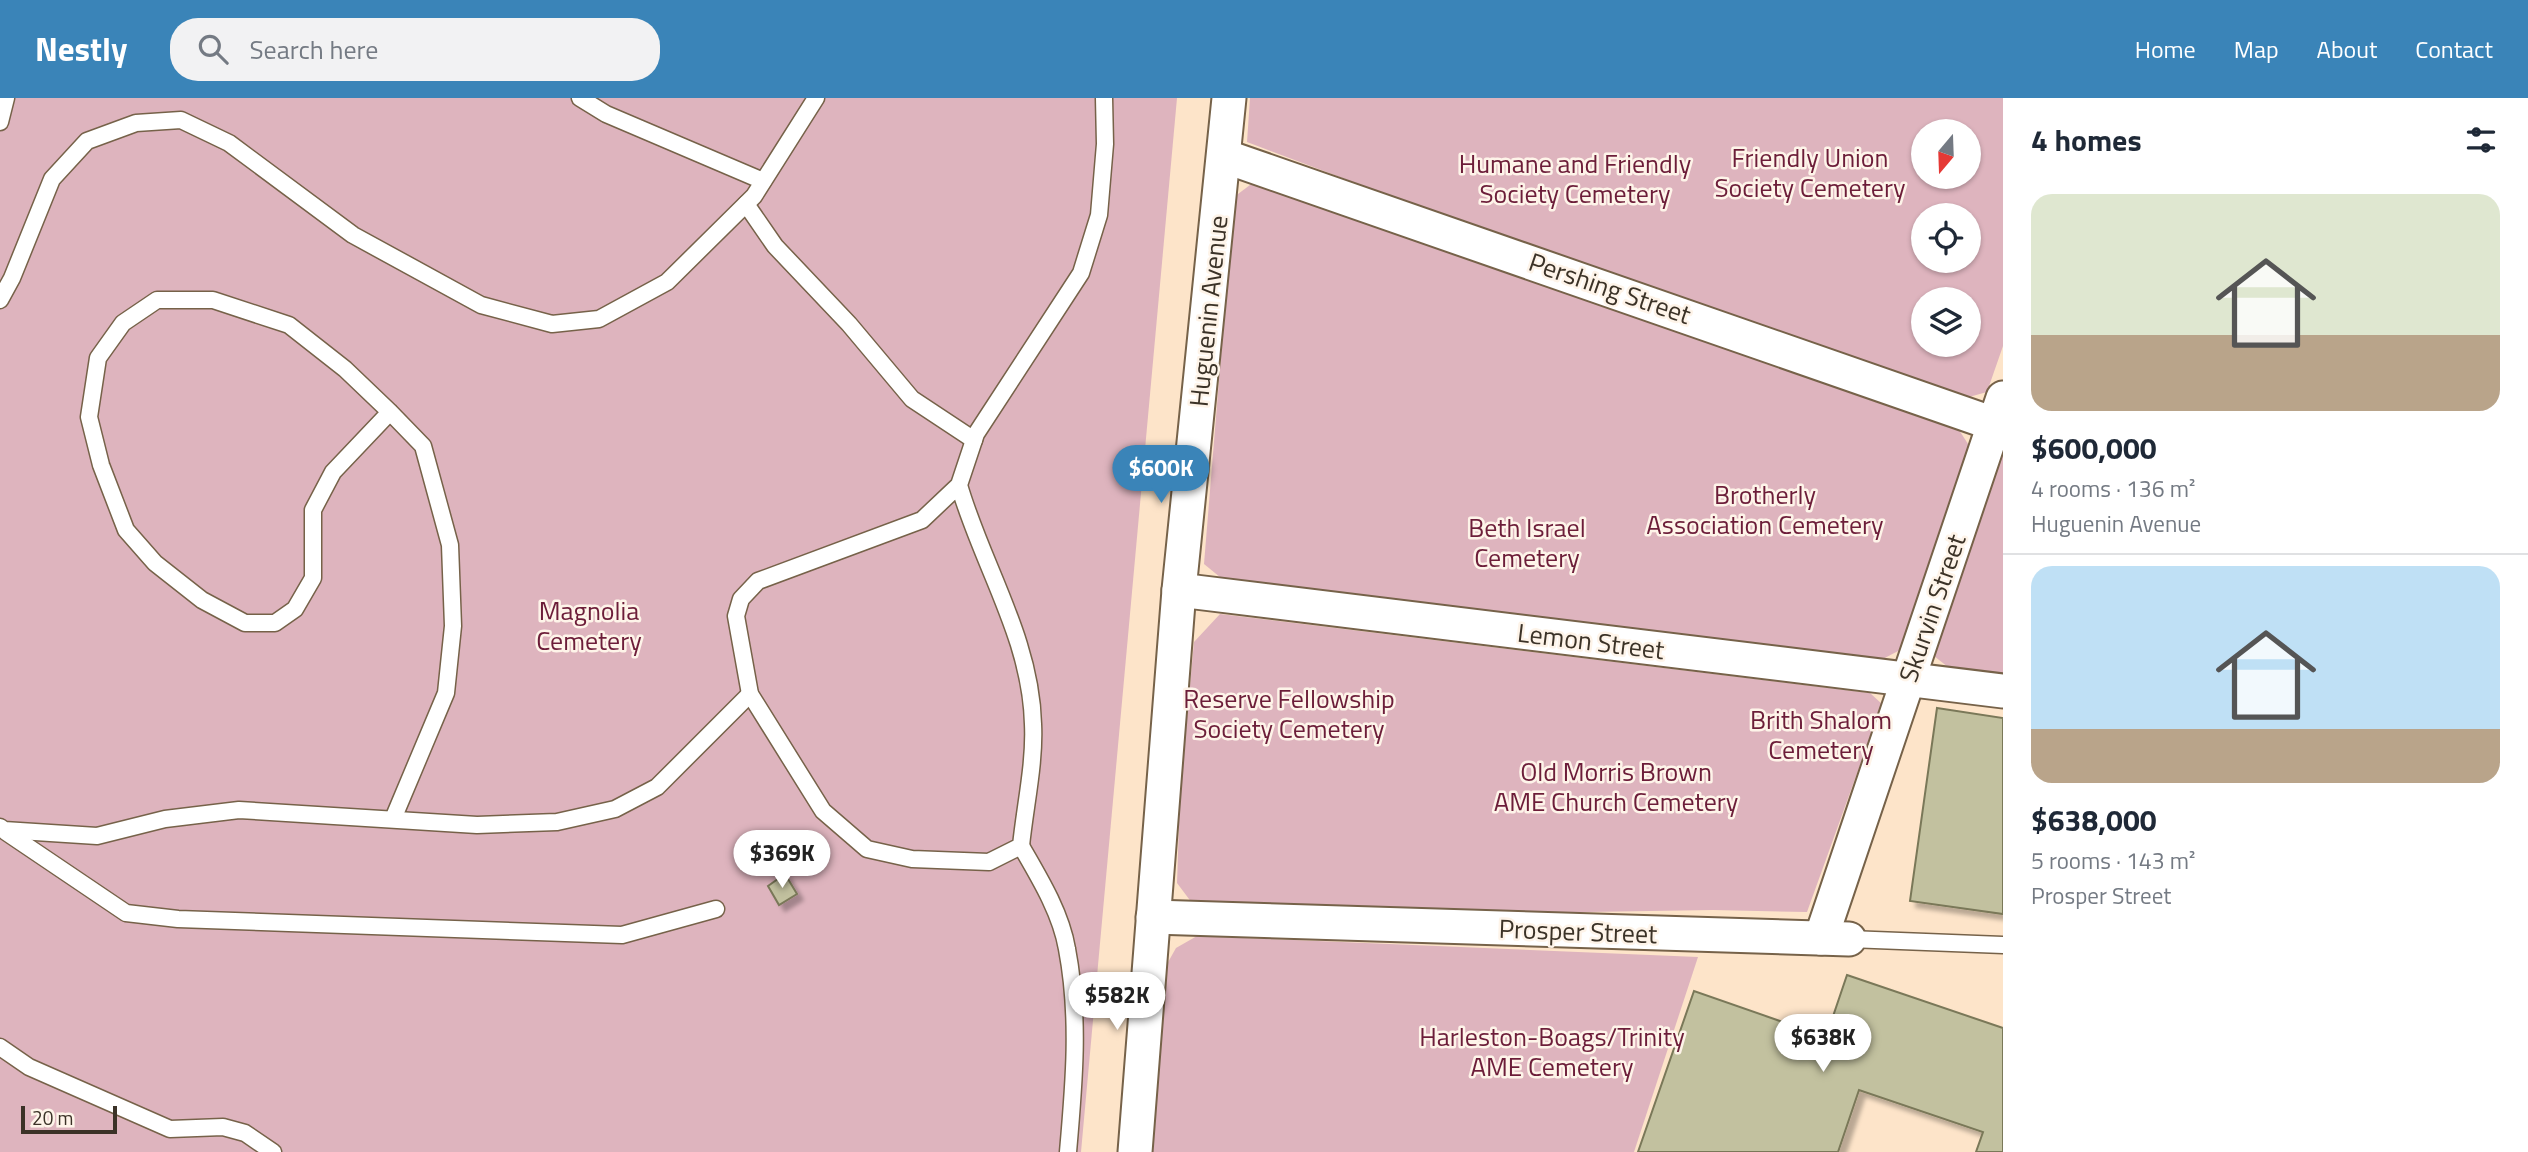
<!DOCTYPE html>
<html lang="en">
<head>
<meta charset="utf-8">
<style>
  :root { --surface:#fff; --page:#f2f2f3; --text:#1f2937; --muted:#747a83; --line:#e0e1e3; --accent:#3a84b8 }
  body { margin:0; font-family:"Titillium Web",sans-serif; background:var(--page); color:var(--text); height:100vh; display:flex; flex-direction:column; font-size:26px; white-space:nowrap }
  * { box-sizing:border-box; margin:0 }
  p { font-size:23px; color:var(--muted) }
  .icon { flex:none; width:38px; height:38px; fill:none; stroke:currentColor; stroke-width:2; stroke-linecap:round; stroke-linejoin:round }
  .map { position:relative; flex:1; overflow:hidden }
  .panel { display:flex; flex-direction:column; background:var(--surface); width:525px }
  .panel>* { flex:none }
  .needle { width:46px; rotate:199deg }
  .tools { position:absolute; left:1911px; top:21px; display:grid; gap:14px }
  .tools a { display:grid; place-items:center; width:70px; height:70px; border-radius:50%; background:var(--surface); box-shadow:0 2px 5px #0004; font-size:35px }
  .scale { position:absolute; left:21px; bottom:18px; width:96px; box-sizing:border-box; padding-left:7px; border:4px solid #3b3227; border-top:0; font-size:19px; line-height:24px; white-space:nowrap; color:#3b3227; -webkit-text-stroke:5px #fef4e9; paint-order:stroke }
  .price { position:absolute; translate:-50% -60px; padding:0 16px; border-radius:24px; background:#fff; color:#222; font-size:23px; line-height:46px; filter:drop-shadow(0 2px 4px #0008) }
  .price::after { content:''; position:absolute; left:50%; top:42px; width:21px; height:16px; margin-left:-10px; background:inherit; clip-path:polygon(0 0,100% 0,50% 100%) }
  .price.active { background:var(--accent); color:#fff }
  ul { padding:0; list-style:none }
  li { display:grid; align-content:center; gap:14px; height:371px; padding:0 28px }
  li+li { border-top:2px solid var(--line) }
  li span { display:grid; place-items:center; height:217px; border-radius:21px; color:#555 }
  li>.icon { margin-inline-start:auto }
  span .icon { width:126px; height:126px; fill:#fffc; stroke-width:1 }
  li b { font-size:30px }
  h2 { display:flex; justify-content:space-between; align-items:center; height:84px; padding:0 28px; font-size:30px }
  header { display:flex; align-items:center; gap:42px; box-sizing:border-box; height:98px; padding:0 35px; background:var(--accent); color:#fff }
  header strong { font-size:33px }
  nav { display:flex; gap:38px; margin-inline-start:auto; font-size:24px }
  .search { width:490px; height:63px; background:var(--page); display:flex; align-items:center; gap:18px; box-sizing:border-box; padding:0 24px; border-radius:28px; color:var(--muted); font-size:26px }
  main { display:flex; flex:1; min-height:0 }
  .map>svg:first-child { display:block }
  .green { fill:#deb4be; fill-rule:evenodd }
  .building { fill:#c2c19f; stroke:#7a7859; stroke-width:2; filter:url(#shadow) }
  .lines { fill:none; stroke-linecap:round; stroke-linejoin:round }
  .service-casing { stroke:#766249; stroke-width:19 }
  .minor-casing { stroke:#766249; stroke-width:37 }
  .service { stroke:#fff; stroke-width:16 }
  .minor { stroke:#fff; stroke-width:33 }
  .labels { text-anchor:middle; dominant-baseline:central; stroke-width:5; stroke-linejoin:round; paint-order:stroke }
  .park-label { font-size:26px; fill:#6c1d39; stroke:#fef4e9 }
  .street-label { font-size:26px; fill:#3b3227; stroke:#fef4e9 }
</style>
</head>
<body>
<header>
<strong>Nestly</strong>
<div class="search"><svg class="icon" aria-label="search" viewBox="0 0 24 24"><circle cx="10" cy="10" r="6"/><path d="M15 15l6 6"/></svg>Search here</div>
<nav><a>Home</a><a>Map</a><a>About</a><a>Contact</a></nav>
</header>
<main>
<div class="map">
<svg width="2003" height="1054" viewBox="0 0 2003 1054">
  <defs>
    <filter id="shadow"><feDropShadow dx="6" dy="6" stdDeviation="2" flood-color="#0004"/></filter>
  </defs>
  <rect width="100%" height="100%" fill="#fde4c9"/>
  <!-- green -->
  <g class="green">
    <path d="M0,0H1177L1081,1054H0Z"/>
    <path d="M1250,0H2003V248L1987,294L1969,299L1690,202L1542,155L1247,44ZM1923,33H1969V79H1923ZM1923,117H1969V163H1923ZM1923,201H1969V247H1923Z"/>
    <path d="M1254,84L1959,332L1970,349L1902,551L1877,564L1226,484L1204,466L1234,99Z"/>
    <path d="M2003,346V578L1953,573L1934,558Z"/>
    <path d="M1220,516L1870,595L1882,606L1807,814L1713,812L1454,816L1192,805L1177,785L1180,695L1194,544Z"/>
    <path d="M1197,838L1698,859L1634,1054H1152L1167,866L1176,850Z"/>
  </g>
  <!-- building -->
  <g class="building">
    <path d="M1937,610L2003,620V816L1910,803Z"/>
    <path d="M785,776L797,796L779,807L768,788Z"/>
    <path d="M1847,877L2003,930V1054H1976L1983,1034L1859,992L1838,1054H1638L1694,893L1826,939Z"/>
  </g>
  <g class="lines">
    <defs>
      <g id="service">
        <path d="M580,0L606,16L763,83"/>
        <path d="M0,24L6,0"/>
        <path d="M746,106L775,148L849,226L912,301L974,342"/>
        <path d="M0,202L12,180L52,81L87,43L136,25L181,22L229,45L353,137L481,207L552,226L599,221L667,184L754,98L816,0"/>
        <path d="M390,314L333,374L313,412V480L295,511L275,525H245L202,502L155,465L126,432L101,367L89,319L98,260L123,225L157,202H213L289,227L345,271L390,314L423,348L450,447L453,528L446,595L393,721"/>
        <path d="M959,387C982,467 1031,540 1033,626C1035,665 1025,708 1021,748L989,764L912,761L867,751L823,713L750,596L736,518L741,501L758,483L922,422L959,387L976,336L1081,175L1099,117L1105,46L1104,0"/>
        <path d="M0,729L4,732L97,738L165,721L239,712L477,727L557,724L615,711L657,689L750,596"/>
        <path d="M6,734L126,815L178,821L622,837L716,811"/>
        <path d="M1021,748C1039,779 1061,815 1067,851C1080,919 1074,986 1068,1054"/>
        <path d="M1849,841L2003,847"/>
        <path d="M0,949L29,969L170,1031L223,1029L245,1035L273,1054"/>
      </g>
      <g id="minor">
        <path d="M1224,58L1994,326"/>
        <path d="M1179,492L2003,593"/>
        <path d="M1153,819L1849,841"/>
        <path d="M1821,840L2003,300"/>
        <path d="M1135,1054L1179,492L1229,0"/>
      </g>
    </defs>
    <!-- service casing -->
    <use href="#service" class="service-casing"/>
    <!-- minor casing -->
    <use href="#minor" class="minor-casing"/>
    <!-- service -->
    <use href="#service" class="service"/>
    <!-- minor -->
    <use href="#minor" class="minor"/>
  </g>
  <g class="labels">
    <!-- park labels -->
    <g class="park-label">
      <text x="1810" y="59">Friendly Union<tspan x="1810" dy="30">Society Cemetery</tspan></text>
      <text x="1575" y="65">Humane and Friendly<tspan x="1575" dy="30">Society Cemetery</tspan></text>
      <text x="1765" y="396">Brotherly<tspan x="1765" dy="30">Association Cemetery</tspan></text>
      <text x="1527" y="429">Beth Israel<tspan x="1527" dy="30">Cemetery</tspan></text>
      <text x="589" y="512">Magnolia<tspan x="589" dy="30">Cemetery</tspan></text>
      <text x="1289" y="600">Reserve Fellowship<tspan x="1289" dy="30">Society Cemetery</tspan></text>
      <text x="1821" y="621">Brith Shalom<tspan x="1821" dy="30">Cemetery</tspan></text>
      <text x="1616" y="673">Old Morris Brown<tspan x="1616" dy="30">AME Church Cemetery</tspan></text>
      <text x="1552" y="938">Harleston-Boags/Trinity<tspan x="1552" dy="30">AME Cemetery</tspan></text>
    </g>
    <!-- street labels -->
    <g class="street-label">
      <text transform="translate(1610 190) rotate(19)">Pershing Street</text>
      <text transform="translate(1208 213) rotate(-84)">Huguenin Avenue</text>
      <text transform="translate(1932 510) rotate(-71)">Skurvin Street</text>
      <text transform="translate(1591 543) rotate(7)">Lemon Street</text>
      <text transform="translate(1578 833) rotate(2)">Prosper Street</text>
    </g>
  </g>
</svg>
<div class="tools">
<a><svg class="needle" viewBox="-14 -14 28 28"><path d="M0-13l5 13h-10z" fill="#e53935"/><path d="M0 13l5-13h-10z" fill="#747a83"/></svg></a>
<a><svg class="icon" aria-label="locate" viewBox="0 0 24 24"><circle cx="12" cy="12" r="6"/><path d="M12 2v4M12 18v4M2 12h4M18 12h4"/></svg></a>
<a><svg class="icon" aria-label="layers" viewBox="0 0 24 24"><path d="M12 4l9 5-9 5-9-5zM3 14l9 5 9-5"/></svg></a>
</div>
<div class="scale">20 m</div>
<b class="price active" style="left:1161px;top:407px">$600K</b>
<b class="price" style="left:782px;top:792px">$369K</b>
<b class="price" style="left:1117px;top:934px">$582K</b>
<b class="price" style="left:1823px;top:976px">$638K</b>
</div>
<section class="panel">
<h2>4 homes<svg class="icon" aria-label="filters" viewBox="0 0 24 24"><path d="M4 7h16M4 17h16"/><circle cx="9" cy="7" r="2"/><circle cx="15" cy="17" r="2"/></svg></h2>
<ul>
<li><span style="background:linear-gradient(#dfe7d0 65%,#b9a48a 0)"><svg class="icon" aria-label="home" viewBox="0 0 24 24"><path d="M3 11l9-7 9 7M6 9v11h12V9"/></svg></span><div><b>$600,000</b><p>4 rooms · 136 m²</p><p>Huguenin Avenue</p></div></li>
<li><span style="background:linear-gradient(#bfe0f5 75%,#b9a48a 0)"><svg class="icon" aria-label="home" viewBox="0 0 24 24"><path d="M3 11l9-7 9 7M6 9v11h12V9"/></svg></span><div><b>$638,000</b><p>5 rooms · 143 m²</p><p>Prosper Street</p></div></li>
</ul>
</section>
</main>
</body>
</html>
